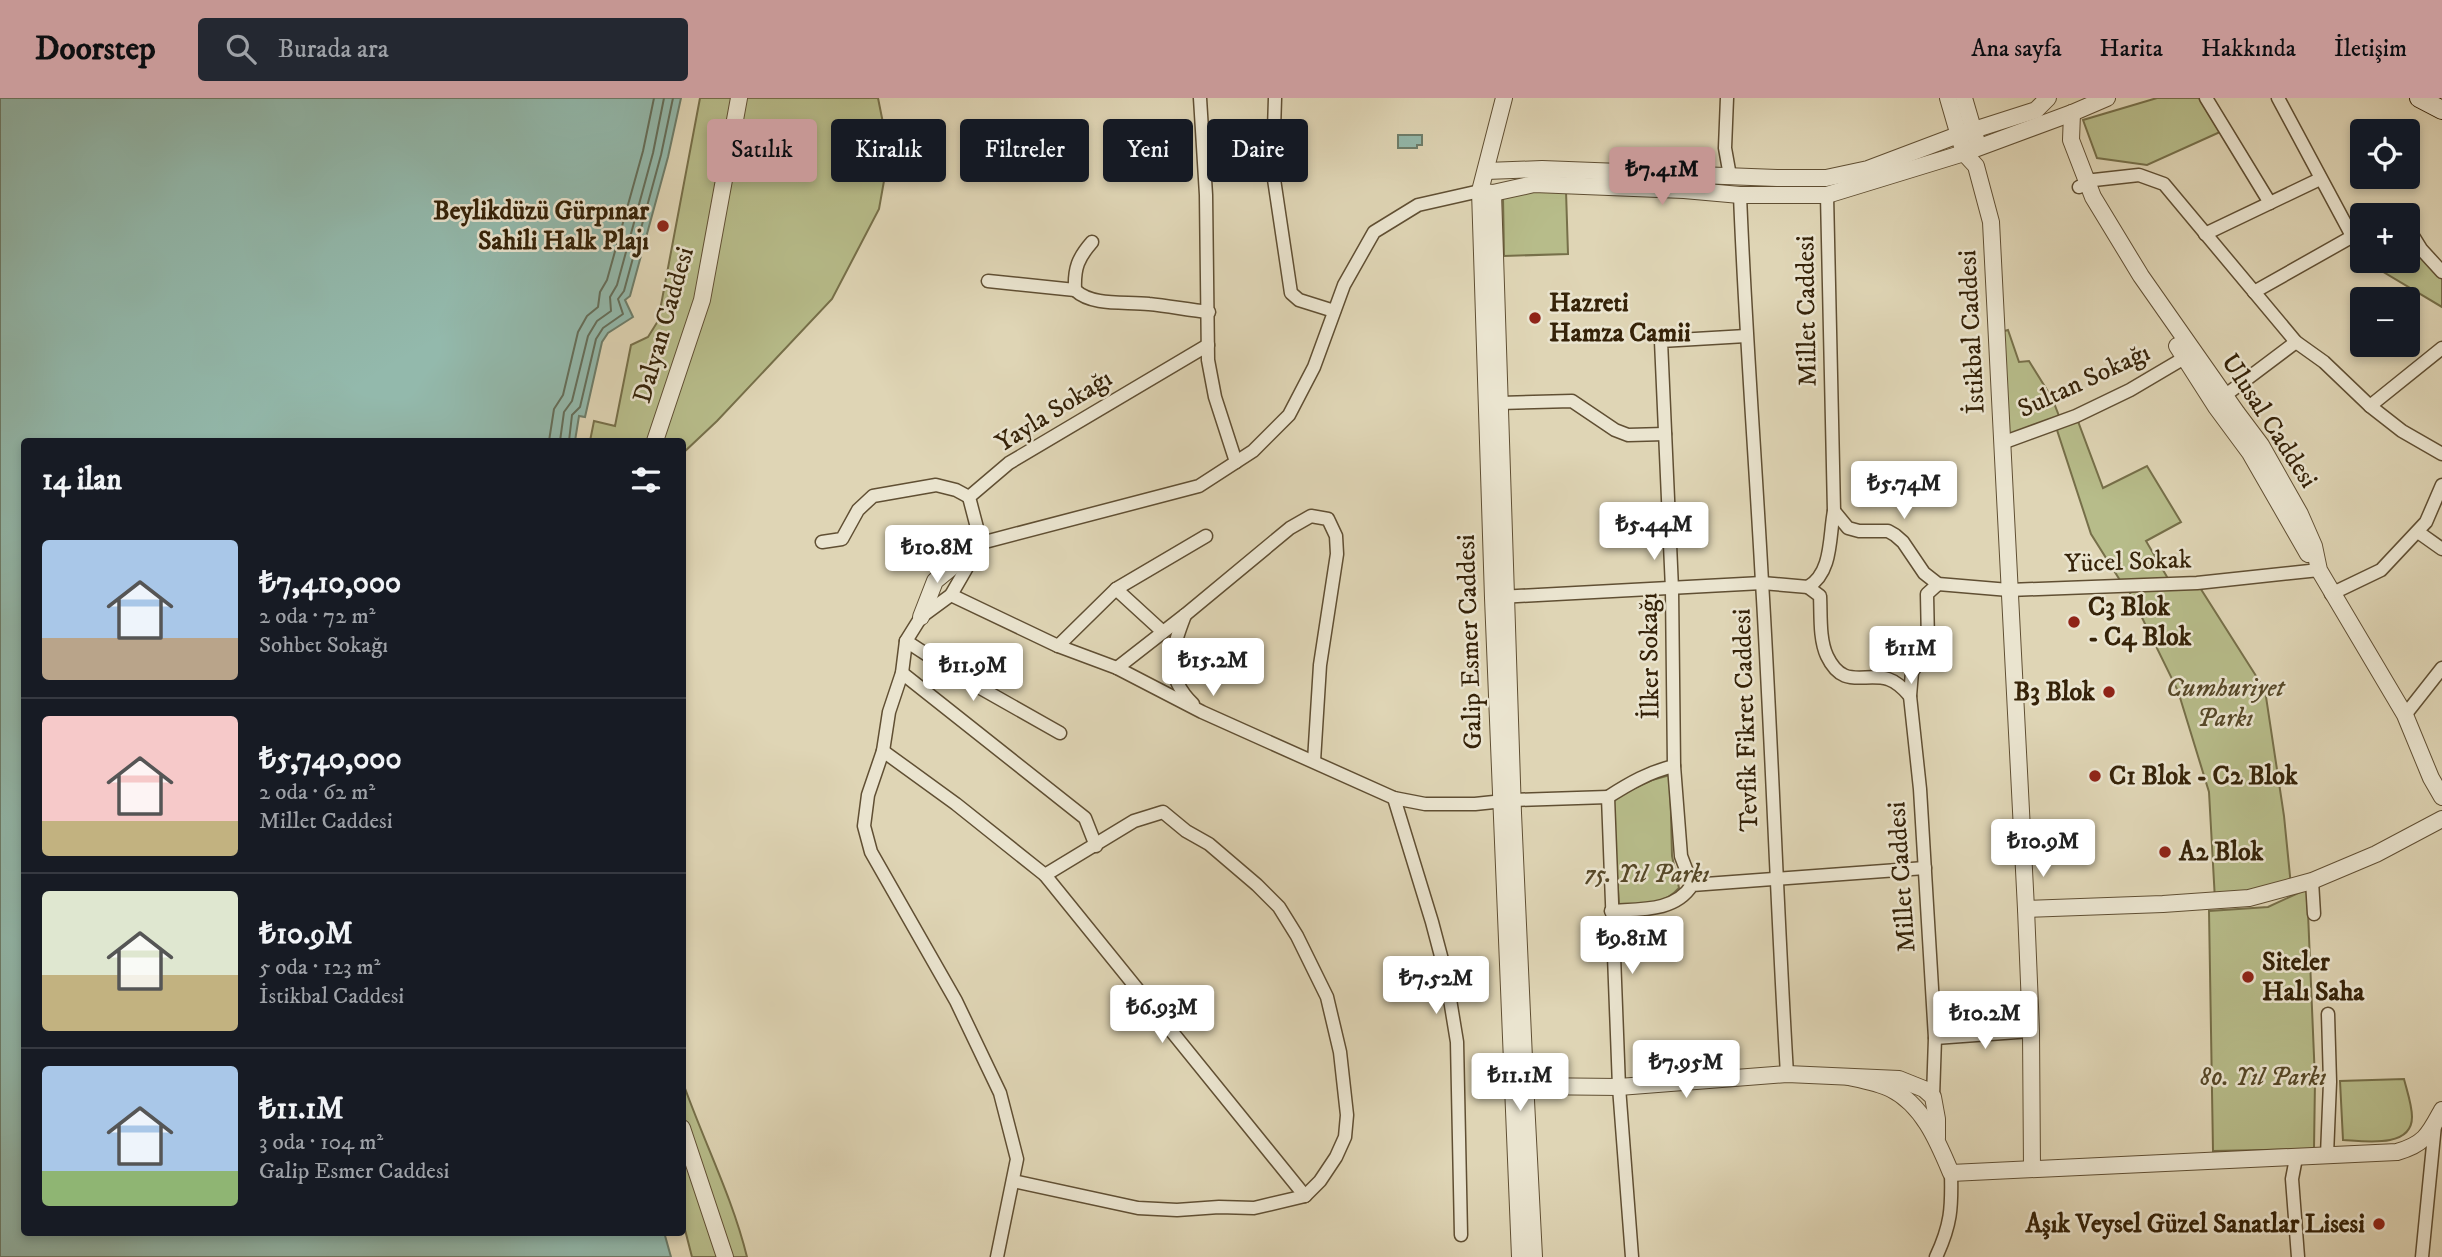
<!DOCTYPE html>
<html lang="tr">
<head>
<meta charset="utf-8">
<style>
  :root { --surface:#171b24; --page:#242831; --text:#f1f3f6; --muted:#9ea1a6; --line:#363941; --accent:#c59692 }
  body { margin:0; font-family:"IM FELL DW Pica",serif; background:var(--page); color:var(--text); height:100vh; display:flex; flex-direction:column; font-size:26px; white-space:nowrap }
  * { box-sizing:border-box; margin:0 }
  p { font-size:23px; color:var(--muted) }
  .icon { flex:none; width:38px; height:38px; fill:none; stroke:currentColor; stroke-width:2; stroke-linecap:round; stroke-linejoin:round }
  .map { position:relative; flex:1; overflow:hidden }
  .details { position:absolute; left:21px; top:340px; width:665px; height:798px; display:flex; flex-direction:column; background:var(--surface); border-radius:7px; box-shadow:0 4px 10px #0003 }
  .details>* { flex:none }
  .guide { position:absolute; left:707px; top:21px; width:665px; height:63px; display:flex; gap:14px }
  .tools { position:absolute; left:2350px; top:21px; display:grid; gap:14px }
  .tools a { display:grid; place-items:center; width:70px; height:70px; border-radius:7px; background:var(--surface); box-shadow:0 4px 10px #0003; font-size:35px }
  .price { position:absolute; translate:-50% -60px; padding:0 16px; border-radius:7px; background:#fff; color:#222; font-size:23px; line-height:46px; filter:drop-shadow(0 2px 4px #0008) }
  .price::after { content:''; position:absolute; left:50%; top:42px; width:21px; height:16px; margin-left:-10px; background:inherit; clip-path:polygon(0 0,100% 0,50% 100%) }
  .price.active { background:var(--accent); color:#111 }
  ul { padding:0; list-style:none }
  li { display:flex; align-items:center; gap:21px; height:175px; padding:0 21px }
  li+li { border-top:2px solid var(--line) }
  li span { display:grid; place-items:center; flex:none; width:196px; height:140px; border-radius:7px; color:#555 }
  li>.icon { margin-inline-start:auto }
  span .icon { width:84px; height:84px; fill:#fffc; stroke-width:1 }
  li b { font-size:30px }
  h2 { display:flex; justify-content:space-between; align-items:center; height:84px; padding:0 21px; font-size:30px }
  .tag { padding:0 24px; border-radius:7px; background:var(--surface); box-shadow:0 4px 10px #0003; font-size:24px; line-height:63px }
  .tag.active { background:var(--accent); color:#111 }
  header { display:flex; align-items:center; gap:42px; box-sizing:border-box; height:98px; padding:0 35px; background:var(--accent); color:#111 }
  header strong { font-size:33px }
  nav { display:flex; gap:38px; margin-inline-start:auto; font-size:24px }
  .search { width:490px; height:63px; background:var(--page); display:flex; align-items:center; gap:18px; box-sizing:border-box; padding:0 24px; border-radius:7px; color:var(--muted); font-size:26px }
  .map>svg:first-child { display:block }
  .green { fill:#b7bc8a; stroke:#766f49; stroke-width:2 }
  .water { fill:#93b9ac; stroke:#6d7d6a; stroke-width:2 }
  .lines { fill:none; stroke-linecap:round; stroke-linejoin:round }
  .shore { stroke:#646e5a; stroke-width:2 }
  .minor-casing { stroke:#604f33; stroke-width:15 }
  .tertiary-casing { stroke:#604f33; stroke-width:18 }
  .secondary-casing { stroke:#352208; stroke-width:20 }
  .minor { stroke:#eae4cf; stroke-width:12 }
  .tertiary { stroke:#eae4cf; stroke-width:16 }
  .secondary { stroke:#eae4cf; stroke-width:18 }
  .poi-dot { fill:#8f2418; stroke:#eae4cf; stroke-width:2.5 }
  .labels { text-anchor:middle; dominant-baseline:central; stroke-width:5; stroke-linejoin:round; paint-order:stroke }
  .poi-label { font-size:26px; font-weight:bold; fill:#352208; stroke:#eae4cf; text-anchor:start }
  .street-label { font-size:26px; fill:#352208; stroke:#eae4cf }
  .park-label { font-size:26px; font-style:italic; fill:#564828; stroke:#eae4cf }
</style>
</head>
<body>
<header>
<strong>Doorstep</strong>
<div class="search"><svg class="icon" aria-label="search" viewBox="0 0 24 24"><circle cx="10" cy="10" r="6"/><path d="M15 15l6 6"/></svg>Burada ara</div>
<nav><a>Ana sayfa</a><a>Harita</a><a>Hakkında</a><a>İletişim</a></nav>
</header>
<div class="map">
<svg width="2442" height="1159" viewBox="0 0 2442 1159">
  <rect width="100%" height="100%" fill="#dfd5b5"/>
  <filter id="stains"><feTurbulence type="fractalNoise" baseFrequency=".00286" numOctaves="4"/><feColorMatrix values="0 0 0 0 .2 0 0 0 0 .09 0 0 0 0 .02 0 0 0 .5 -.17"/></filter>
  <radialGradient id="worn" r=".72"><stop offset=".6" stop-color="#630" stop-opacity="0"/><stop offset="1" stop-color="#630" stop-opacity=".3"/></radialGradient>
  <!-- green -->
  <g class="green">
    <path d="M700,0H878L889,55L879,111L832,201L717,323L683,355L682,343H590L594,323L615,328L631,247L648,239L658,223Z"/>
    <path d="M2157,0H2199L2220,34L2147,67L2097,60L2083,22Z"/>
    <path d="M1523,93H1566L1568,156L1504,158L1503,99Z"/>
    <path d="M2408,143L2442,180V209L2375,169L2369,163H2408Z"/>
    <path d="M2008,232L2019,264L2029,263L2052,300L2061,323L2076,318L2103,390L2147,368L2181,424L2146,443L2170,484L2197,485L2265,592L2284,718L2291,788L2215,802L2209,694L2178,593L2126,487H2123L2091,436L2055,326L2006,339L1997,235Z"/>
    <path d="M1670,677L1672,758L1679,790C1662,809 1643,806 1619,807L1612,701L1652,682Z"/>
    <path d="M2307,791L2315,982L2314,1051L2213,1053L2209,813L2268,809Z"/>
    <path d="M2404,981C2407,993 2412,1007 2412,1019C2412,1051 2363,1043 2343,1042L2340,983Z"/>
    <path d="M682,982C703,1042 732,1098 747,1159H692L682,1120Z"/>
  </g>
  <!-- water -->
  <g class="water">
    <path d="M0,0H681L668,59L630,198L625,202L633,219L608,235L602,244L585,319L579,318L575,343H24V1134H664L671,1159H0Z"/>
    <path d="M1398,37H1422V47H1417V50H1398Z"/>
  </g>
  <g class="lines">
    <!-- shore -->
    <g class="shore">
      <path d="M549,343L554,311L563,297L578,234L587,218L598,209L600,194L607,182L643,53L654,0"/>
      <path d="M560,343L564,314L572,303L588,238L597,223L611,213L610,199L617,187L653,55L664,0"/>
      <path d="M569,343L572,317L580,309L596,241L603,230L623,216L618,201L624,193L661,57L673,0"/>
    </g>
    <defs>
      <g id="minor">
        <path d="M1200,0L1206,97L1208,262L1215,299L1236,364"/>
        <path d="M1275,0L1274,32L1268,41L1291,195L1299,202L1334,213"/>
        <path d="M1727,0L1725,50L1730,78"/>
        <path d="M2206,0L2270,105"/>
        <path d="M2278,0L2352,138"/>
        <path d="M1203,41H1268"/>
        <path d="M2079,89L2094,82L2139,77L2164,86L2296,244L2324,264L2370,308L2402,333L2442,356"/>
        <path d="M1740,97C1745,226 1755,355 1762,484C1772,648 1777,812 1787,976"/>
        <path d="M1827,97L1834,413C1829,438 1833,474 1808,489L1820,498C1821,516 1819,541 1827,558C1843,592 1864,574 1888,581C1897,584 1904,591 1910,598"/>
        <path d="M2408,130L2421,151L2442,174"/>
        <path d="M2205,136L2320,81"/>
        <path d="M1092,144C1078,160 1074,170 1075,192C1093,209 1127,203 1149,206C1169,208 1189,212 1209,214"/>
        <path d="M988,183L1075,192"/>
        <path d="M2254,194L2362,133"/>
        <path d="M2219,302L2296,244"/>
        <path d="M1500,305L1572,303L1615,332L1628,337L1665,336"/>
        <path d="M2370,308L2442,250"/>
        <path d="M2002,345L2076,318L2130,292L2191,256"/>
        <path d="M1834,413L1848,430L1859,433H1888L1895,437L1903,444L1924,475L1938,486L2009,492L2197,485L2319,472"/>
        <path d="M2418,434L2442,451"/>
        <path d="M822,444L842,441L858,412L873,398L936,387L956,392L969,399"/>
        <path d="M981,445L969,399L1009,365L1208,247"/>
        <path d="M1116,491L1163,534"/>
        <path d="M2331,496L2381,472L2426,424L2442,387"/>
        <path d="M951,497L1058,548L1117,570L1202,614L1394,700L1425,706H1475L1513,702L1608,699L1619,989L1632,1159"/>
        <path d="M1500,499L1762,485L1808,489"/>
        <path d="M1185,517C1172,551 1163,577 1193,606"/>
        <path d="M906,543L961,579L1060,635"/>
        <path d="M1058,548L1116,491L1206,438"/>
        <path d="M1117,570L1185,517L1290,430L1311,418L1328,421L1336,438L1337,456L1320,567L1314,663"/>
        <path d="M902,575L1085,720L1096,748"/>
        <path d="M2405,617L2442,570"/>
        <path d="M883,653L956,706L1045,777L1134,723L1163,714L1186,733L1209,746L1257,787L1279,809L1297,838L1327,899L1340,954L1347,1017L1345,1039L1336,1059L1320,1083L1305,1098L1254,1110L1219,1109L1177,1112L1138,1110L1013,1083"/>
        <path d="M1608,699C1630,685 1649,674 1674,668"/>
        <path d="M1394,700L1432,824L1446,877L1457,944L1461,1137"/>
        <path d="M1045,777L1305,1098"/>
        <path d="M2312,783L2314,816"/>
        <path d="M1692,787L1681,758L1674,668L1672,491L1661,243L1746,238"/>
        <path d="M1611,813C1640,811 1675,814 1692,787L1925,770"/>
        <path d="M1935,940L2031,933"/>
        <path d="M1933,999L1935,940L1920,691L1910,598L1912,574L1926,554L1928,545L1927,496L1938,486"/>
        <path d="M2327,1057L2330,984L2328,916"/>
        <path d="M2296,1060L2292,1081L2298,1159"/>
        <path d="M997,1159L1017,1061L1000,995L956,903L871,754L864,728L868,697L883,653L889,614L902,575L906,543L921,519L951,497L981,445L1199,388L1253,353L1289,317L1314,269L1344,187L1374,134L1418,107L1480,93"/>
        <path d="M1936,1159C1951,1127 1952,1110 1951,1075"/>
        <path d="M2422,1159L2435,1027"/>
      </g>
      <g id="tertiary">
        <path d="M1504,0L1480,93L1493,500L1520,1159"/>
        <path d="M1948,0L1964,55L1976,68L1991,124L2026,811L2031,933L2032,1071"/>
        <path d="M1964,0L1976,41"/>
        <path d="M2072,15L2071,42L2093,99L2141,178L2237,315L2261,347L2300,416L2314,448L2319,472L2405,617L2431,680L2442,699"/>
        <path d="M1486,73L1542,71L1777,80H1826L1868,71L1958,37L2036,12L2048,0"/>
        <path d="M1483,94L1493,95L1534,86L1684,92L1740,97H1827L1964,55L2072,15L2107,0"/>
        <path d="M1493,95L1513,715L1525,983"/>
        <path d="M2177,248L2216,309L2250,355L2308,456"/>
        <path d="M655,343L702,202L739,0"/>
        <path d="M921,519L935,483L981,445"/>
        <path d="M2026,811L2163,806L2249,800L2312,783L2376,756L2442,721"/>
        <path d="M1849,979C1863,982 1879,985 1891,991C1923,1007 1938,1044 1951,1075L2397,1054C2425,1046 2429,1036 2442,1012"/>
        <path d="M1522,980L1525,983L1534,1159"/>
        <path d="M1525,988L1619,989L1787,976L1899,981L1924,991L1933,999L1937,1021V1040"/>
        <path d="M682,1030L725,1159"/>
      </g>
      <path id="secondary" d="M2419,0L2442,12"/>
    </defs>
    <!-- minor casing -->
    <use href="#minor" class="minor-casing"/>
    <!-- tertiary casing -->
    <use href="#tertiary" class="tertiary-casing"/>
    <!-- secondary casing -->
    <use href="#secondary" class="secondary-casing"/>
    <!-- minor -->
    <use href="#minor" class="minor"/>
    <!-- tertiary -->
    <use href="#tertiary" class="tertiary"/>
    <!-- secondary -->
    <use href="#secondary" class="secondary"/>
  </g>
  <!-- markers -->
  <g class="poi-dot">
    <circle cx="663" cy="128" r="7"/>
    <circle cx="1535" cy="220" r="7"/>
    <circle cx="2074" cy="524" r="7"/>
    <circle cx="2109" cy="594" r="7"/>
    <circle cx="2095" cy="678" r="7"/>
    <circle cx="2165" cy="754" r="7"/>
    <circle cx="2248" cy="879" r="7"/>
    <circle cx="2379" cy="1126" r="7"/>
  </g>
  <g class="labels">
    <!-- poi labels -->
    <g class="poi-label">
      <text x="649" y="113" text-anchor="end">Beylikdüzü Gürpınar<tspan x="649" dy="30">Sahili Halk Plajı</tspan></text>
      <text x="1549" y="205">Hazreti<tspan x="1549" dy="30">Hamza Camii</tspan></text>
      <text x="2088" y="509">C3 Blok<tspan x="2088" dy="30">- C4 Blok</tspan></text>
      <text x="2095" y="594" text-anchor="end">B3 Blok</text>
      <text x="2109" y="678">C1 Blok - C2 Blok</text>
      <text x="2179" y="754">A2 Blok</text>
      <text x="2262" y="864">Siteler<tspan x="2262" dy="30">Halı Saha</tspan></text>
      <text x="2365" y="1126" text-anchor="end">Aşık Veysel Güzel Sanatlar Lisesi</text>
    </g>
    <!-- street labels -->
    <g class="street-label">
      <text transform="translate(1807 213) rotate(-91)">Millet Caddesi</text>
      <text transform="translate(664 227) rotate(-74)">Dalyan Caddesi</text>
      <text transform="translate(1972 234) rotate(-93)">İstikbal Caddesi</text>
      <text transform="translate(2084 283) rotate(-25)">Sultan Sokağı</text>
      <text transform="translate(1054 313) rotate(-32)">Yayla Sokağı</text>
      <text transform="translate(2269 323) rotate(57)">Ulusal Caddesi</text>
      <text transform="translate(2128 464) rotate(-2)">Yücel Sokak</text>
      <text transform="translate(1470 544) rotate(-92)">Galip Esmer Caddesi</text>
      <text transform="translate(1650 558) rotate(-91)">İlker Sokağı</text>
      <text transform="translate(1746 622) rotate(-92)">Tevfik Fikret Caddesi</text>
      <text transform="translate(1902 779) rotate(-94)">Millet Caddesi</text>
    </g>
    <!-- park labels -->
    <g class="park-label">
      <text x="2225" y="590">Cumhuriyet<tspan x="2225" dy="30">Parkı</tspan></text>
      <text x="1647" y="776">75. Yıl Parkı</text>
      <text x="2263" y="979">80. Yıl Parkı</text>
    </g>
  </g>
  <rect width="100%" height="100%" filter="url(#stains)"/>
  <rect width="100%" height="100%" fill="url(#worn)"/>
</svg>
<div class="tools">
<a><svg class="icon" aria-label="locate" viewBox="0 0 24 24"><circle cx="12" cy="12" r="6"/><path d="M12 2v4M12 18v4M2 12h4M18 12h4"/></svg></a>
<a>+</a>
<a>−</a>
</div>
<b class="price active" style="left:1662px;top:109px">₺7.41M</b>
<b class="price" style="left:1904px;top:423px">₺5.74M</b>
<b class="price" style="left:1654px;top:464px">₺5.44M</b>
<b class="price" style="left:937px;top:487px">₺10.8M</b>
<b class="price" style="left:1911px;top:588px">₺11M</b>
<b class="price" style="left:1213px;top:600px">₺15.2M</b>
<b class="price" style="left:973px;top:605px">₺11.9M</b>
<b class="price" style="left:2043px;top:781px">₺10.9M</b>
<b class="price" style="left:1632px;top:878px">₺9.81M</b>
<b class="price" style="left:1436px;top:918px">₺7.52M</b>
<b class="price" style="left:1162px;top:947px">₺6.93M</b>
<b class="price" style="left:1985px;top:953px">₺10.2M</b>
<b class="price" style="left:1686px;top:1002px">₺7.95M</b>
<b class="price" style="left:1520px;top:1015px">₺11.1M</b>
<div class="guide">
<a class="tag active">Satılık</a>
<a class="tag">Kiralık</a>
<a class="tag">Filtreler</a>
<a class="tag">Yeni</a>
<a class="tag">Daire</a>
</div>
<section class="details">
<h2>14 ilan<svg class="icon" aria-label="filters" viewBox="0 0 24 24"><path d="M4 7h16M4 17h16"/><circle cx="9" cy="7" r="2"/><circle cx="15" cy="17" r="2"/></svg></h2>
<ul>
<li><span style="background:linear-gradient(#a9c7e8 70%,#b9a48a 0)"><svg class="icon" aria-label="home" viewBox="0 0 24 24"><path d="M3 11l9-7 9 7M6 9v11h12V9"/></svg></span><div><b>₺7,410,000</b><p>2 oda · 72 m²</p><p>Sohbet Sokağı</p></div></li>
<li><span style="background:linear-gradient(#f6c9c9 75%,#c2b280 0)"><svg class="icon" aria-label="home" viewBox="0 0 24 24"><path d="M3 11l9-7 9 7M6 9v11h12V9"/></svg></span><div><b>₺5,740,000</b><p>2 oda · 62 m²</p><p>Millet Caddesi</p></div></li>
<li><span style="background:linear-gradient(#dfe7d0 60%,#c2b280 0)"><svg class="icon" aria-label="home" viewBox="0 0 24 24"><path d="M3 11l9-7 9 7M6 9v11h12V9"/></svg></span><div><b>₺10.9M</b><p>5 oda · 123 m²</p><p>İstikbal Caddesi</p></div></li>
<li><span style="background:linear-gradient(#a9c7e8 75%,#8fb573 0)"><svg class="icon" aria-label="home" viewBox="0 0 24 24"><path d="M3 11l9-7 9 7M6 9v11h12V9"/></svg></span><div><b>₺11.1M</b><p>3 oda · 104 m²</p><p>Galip Esmer Caddesi</p></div></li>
</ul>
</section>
</div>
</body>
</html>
